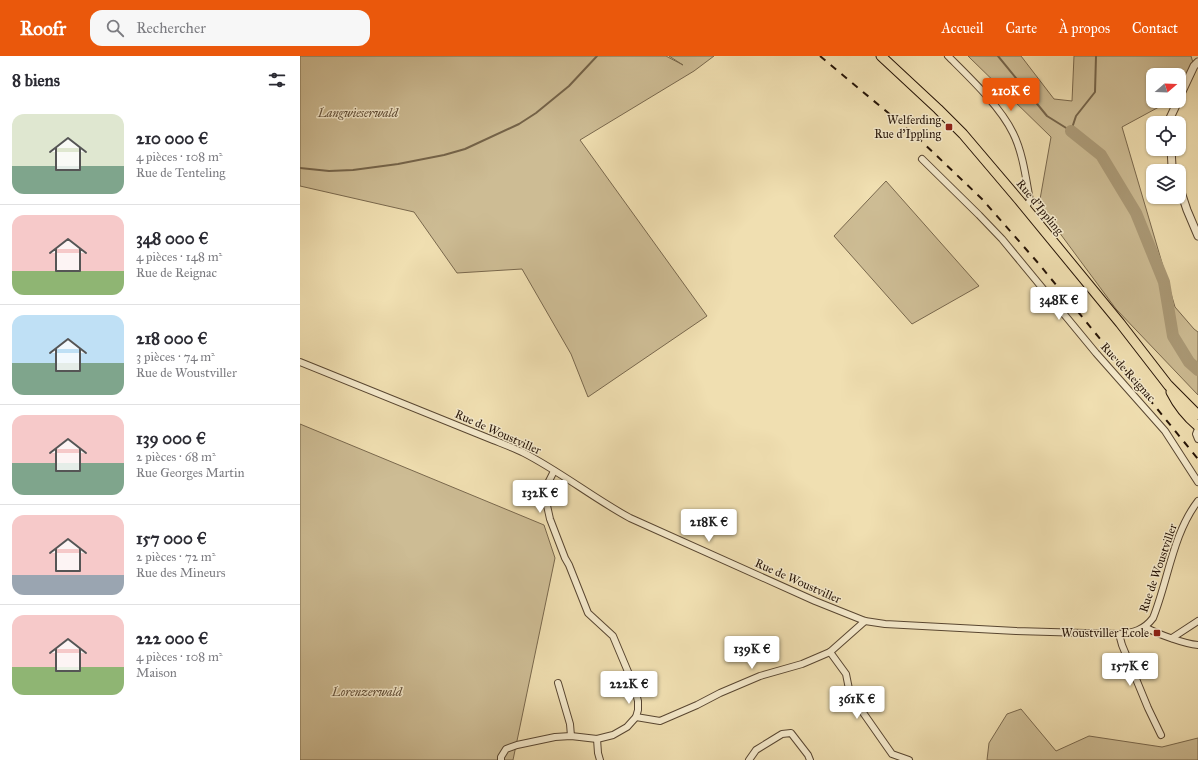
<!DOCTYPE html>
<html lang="fr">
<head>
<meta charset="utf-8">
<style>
  :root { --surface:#fff; --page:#f7f7f7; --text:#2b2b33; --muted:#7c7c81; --line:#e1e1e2; --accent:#ea580c }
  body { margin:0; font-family:"IM FELL Great Primer",serif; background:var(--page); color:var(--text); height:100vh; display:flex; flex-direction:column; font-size:15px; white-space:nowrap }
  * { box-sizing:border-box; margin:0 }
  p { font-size:13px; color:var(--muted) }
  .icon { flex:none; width:22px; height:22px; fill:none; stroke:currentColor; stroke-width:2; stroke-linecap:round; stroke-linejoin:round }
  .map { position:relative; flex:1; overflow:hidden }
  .panel { display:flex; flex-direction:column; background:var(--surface); width:300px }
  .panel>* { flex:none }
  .needle { width:26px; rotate:71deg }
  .tools { position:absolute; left:846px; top:12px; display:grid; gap:8px }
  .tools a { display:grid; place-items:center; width:40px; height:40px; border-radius:8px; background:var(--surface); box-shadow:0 1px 3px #0004; font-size:20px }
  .price { position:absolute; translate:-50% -34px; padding:0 9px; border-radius:4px; background:#fff; color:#222; font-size:13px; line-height:26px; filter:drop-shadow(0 1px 2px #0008) }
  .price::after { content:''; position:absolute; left:50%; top:24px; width:12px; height:9px; margin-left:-6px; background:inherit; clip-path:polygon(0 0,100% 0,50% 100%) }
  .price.selected { background:var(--accent); color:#fff }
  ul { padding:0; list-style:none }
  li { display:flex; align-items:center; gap:12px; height:100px; padding:0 12px }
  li+li { border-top:1px solid var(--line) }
  li span { display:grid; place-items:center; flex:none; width:112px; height:80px; border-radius:12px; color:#555 }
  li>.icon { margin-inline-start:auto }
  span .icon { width:48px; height:48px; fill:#fffc; stroke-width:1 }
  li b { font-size:17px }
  h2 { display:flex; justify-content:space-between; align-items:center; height:48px; padding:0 12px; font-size:17px }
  header { display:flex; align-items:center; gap:24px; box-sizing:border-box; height:56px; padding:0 20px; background:var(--accent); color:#fff }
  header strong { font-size:19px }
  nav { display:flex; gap:22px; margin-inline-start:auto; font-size:14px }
  .search { width:280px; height:36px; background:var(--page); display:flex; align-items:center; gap:10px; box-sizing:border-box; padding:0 14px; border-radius:12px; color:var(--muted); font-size:15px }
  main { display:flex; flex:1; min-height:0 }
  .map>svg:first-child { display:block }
  .green { fill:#cdbc94; stroke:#79684d }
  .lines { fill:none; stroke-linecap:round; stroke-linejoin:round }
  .stream { stroke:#75644a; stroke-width:2 }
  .river { stroke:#ab9a77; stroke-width:12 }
  .minor-casing { stroke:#584631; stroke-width:8 }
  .tertiary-casing { stroke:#584631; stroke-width:9 }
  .primary-casing { stroke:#251306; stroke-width:11 }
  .minor { stroke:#f5eacc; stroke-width:6 }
  .tertiary { stroke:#f5eacc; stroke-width:7 }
  .primary { stroke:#f0dfb1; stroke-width:9 }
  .rail { stroke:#251306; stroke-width:2; stroke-dasharray:7 7; stroke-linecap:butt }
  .poi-dot { fill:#8f2418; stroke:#f5eacc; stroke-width:1.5 }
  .labels { text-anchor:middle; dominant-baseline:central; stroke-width:3; stroke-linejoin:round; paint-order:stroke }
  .park-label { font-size:12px; font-style:italic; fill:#604e38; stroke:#f5eacc }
  .poi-label { font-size:12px; fill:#251306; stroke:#f5eacc; text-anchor:end }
  .street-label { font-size:12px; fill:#251306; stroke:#f5eacc }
</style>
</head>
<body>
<header>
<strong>Roofr</strong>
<div class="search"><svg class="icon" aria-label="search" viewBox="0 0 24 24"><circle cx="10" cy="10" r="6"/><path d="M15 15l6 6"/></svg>Rechercher</div>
<nav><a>Accueil</a><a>Carte</a><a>À propos</a><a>Contact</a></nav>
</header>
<main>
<section class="panel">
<h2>8 biens<svg class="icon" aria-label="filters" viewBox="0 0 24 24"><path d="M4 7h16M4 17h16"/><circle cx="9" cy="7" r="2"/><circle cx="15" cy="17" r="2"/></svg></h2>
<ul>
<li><span style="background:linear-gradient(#dfe7d0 65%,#7fa58c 0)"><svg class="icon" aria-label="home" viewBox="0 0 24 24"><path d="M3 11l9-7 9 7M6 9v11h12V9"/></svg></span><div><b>210 000 €</b><p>4 pièces · 108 m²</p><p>Rue de Tenteling</p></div></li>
<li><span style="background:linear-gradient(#f6c9c9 70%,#8fb573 0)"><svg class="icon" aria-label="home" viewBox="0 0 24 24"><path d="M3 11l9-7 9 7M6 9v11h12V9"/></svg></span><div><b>348 000 €</b><p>4 pièces · 148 m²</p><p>Rue de Reignac</p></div></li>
<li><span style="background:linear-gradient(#bfe0f5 60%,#7fa58c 0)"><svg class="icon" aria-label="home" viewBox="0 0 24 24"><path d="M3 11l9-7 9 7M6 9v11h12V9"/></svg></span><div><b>218 000 €</b><p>3 pièces · 74 m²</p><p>Rue de Woustviller</p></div></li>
<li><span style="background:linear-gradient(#f6c9c9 60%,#7fa58c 0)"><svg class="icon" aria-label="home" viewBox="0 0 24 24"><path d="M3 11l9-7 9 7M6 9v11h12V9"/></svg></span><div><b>139 000 €</b><p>2 pièces · 68 m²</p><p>Rue Georges Martin</p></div></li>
<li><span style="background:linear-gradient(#f6c9c9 75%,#9aa5b1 0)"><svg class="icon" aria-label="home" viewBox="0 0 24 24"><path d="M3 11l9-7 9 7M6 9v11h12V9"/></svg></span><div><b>157 000 €</b><p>2 pièces · 72 m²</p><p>Rue des Mineurs</p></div></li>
<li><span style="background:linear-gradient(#f6c9c9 65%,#8fb573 0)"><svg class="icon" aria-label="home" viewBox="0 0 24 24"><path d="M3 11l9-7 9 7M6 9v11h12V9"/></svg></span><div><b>222 000 €</b><p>4 pièces · 108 m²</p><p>Maison</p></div></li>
</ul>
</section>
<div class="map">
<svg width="898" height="704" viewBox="0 0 898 704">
  <rect width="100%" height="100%" fill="#f0dfb1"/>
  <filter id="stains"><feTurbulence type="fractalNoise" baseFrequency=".005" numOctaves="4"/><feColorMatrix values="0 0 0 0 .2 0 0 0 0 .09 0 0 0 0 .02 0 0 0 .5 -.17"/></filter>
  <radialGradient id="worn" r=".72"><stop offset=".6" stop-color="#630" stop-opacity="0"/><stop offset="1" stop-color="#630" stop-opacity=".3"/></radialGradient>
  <!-- green -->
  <g class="green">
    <path d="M0,0H366L383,9L369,0H414L394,15L280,84L407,260L288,341L271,298L222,213L157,217L114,156L0,130Z"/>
    <path d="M668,0H721L754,43L772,45L774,0H891L894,10L879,40V19H853V45H870L822,71L875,251L894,273L898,276V339L816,253L739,149L751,81Z"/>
    <path d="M586,125L679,230L612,268L534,180Z"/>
    <path d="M0,368L244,469L255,502L213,704H0Z"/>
    <path d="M721,653L756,695L789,680L862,691L898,682V704H687L689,687L707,658Z"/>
  </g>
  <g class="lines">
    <!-- stream -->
    <g class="stream">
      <path d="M698,0L747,60L771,75L776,60L795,36L796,0"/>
      <path d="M0,112L29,115L53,114L98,108L144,99L165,93L219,68L236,57L269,30L297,0"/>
    </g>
    <!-- river -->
    <path class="river" d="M771,75L801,99L836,157L864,226L873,280L889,306L898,314"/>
    <defs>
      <g id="minor">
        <path d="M648,0C669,21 700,50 713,77C723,97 726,123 730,145L725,151"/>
        <path d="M622,103L679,159L702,183L796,297L865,375L898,426"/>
        <path d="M0,306L193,384C203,388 214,392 224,397C261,416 293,442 330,462L515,545L565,565L585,568L716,575L819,578C833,577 844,574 853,562C868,525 873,477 898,445"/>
        <path d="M898,373L896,378L898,383"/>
        <path d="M845,571C857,578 885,588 898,589"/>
        <path d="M819,578L822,589L848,652L861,679"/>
        <path d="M872,582L898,565"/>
        <path d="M530,596L546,618L550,638L592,698L609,704"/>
        <path d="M258,627L270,668L271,680"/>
        <path d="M336,661L360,665L397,649L420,637L460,620L502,608L530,596L565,565"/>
        <path d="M297,683L298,697L300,704"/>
        <path d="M201,704V701L206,693L217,689L255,681L271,680L297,683L313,679L327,671L336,661L338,654V645L334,630L313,580L288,557L269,509L265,502L250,463L246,445L247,429L254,415"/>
        <path d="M449,704L456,694L482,678L491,677L508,699L510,704"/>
      </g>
      <g id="tertiary">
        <path d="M879,42L894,10L898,6"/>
        <path d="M870,67V62L878,45"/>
        <path d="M871,93L872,110L874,115"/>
        <path d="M879,130L887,154L898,180"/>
      </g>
      <g id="primary">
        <path d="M581,0L638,53L663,78L719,144L820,267L868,329L898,359"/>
        <path d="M871,336C878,350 886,360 898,370"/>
      </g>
    </defs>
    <!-- minor casing -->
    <use href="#minor" class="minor-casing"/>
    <!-- tertiary casing -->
    <use href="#tertiary" class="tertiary-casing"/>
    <!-- primary casing -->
    <use href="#primary" class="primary-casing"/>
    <!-- minor -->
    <use href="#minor" class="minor"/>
    <!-- tertiary -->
    <use href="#tertiary" class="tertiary"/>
    <!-- primary -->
    <use href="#primary" class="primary"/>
    <!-- rail -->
    <path class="rail" d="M520,0L617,81L682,143L739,208L898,403"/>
  </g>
  <!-- markers -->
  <g class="poi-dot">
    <rect x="645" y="67" width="8" height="8" rx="2"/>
    <rect x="853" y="573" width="8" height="8" rx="2"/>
  </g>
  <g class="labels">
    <!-- park labels -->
    <g class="park-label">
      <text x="58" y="57">Langwieserwald</text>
      <text x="67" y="636">Lorenzerwald</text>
    </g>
    <!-- poi labels -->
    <g class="poi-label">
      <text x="641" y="64">Welferding<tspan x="641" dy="14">Rue d'Ippling</tspan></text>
      <text x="849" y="577">Woustviller Ecole</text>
    </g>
    <!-- street labels -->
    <g class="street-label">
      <text transform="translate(740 151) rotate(51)">Rue d'Ippling</text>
      <text transform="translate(828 316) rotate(48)">Rue de Reignac</text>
      <text transform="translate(198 376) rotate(24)">Rue de Woustviller</text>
      <text transform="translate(858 512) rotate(-71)">Rue de Woustviller</text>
      <text transform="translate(498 525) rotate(24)">Rue de Woustviller</text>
    </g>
  </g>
  <rect width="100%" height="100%" filter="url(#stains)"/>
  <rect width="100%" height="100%" fill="url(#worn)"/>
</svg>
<div class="tools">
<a><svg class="needle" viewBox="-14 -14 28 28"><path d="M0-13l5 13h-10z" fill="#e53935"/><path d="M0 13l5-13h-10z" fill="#7c7c81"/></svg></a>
<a><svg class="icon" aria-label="locate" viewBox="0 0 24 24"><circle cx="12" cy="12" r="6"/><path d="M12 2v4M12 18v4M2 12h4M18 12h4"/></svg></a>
<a><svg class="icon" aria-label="layers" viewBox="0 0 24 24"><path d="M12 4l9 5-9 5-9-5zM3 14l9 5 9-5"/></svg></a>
</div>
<b class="price selected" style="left:711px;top:56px">210K €</b>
<b class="price" style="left:759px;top:265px">348K €</b>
<b class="price" style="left:240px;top:458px">132K €</b>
<b class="price" style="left:409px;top:487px">218K €</b>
<b class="price" style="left:452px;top:614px">139K €</b>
<b class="price" style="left:830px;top:631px">157K €</b>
<b class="price" style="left:329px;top:649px">222K €</b>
<b class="price" style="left:557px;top:664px">361K €</b>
</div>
</main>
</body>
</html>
